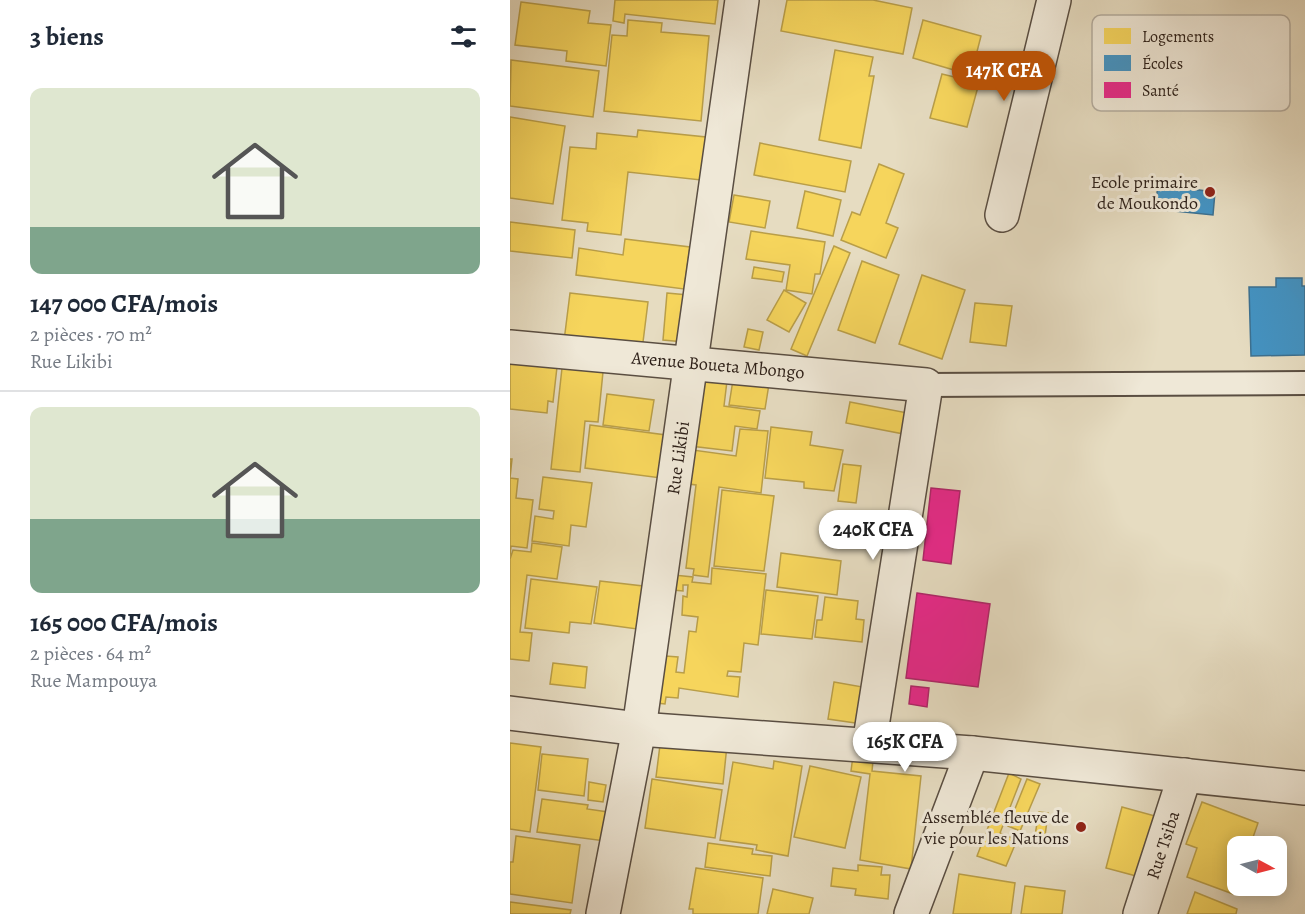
<!DOCTYPE html>
<html lang="fr">
<head>
<meta charset="utf-8">
<style>
  :root { --surface:#fff; --page:#f2f2f3; --text:#1f2937; --muted:#747a83; --line:#e0e1e3; --accent:#b45309 }
  body { margin:0; font-family:Alegreya,serif; background:var(--page); color:var(--text); height:100vh; display:flex; flex-direction:column; font-size:22px; white-space:nowrap }
  * { box-sizing:border-box; margin:0 }
  p { font-size:20px; color:var(--muted) }
  .icon { flex:none; width:33px; height:33px; fill:none; stroke:currentColor; stroke-width:2; stroke-linecap:round; stroke-linejoin:round }
  .map { position:relative; flex:1; overflow:hidden }
  .panel { display:flex; flex-direction:column; background:var(--surface); width:510px }
  .panel>* { flex:none }
  .needle { width:39px; rotate:97deg }
  .fabs { position:absolute; left:717px; top:836px; display:grid; gap:12px }
  .fabs a { display:grid; place-items:center; width:60px; height:60px; border-radius:12px; background:var(--surface); box-shadow:0 3px 15px #0003; font-size:30px }
  .price { position:absolute; translate:-50% -51px; padding:0 14px; border-radius:21px; background:#fff; color:#222; font-size:20px; line-height:39px; filter:drop-shadow(0 2px 3px #0008) }
  .price::after { content:''; position:absolute; left:50%; top:36px; width:18px; height:14px; margin-left:-9px; background:inherit; clip-path:polygon(0 0,100% 0,50% 100%) }
  .price.active { background:var(--accent); color:#fff }
  ul { padding:0; list-style:none }
  li { display:grid; align-content:center; gap:12px; height:318px; padding:0 30px }
  li+li { border-top:2px solid var(--line) }
  li span { display:grid; place-items:center; height:186px; border-radius:12px; color:#555 }
  li>.icon { margin-inline-start:auto }
  span .icon { width:108px; height:108px; fill:#fffc; stroke-width:1 }
  li b { font-size:26px }
  h2 { display:flex; justify-content:space-between; align-items:center; height:72px; padding:0 30px; font-size:26px }
  main { display:flex; flex:1; min-height:0 }
  .map>svg:first-child { display:block }
  .homes { fill:#f6d55c; stroke:#b99e48; stroke-width:1.5 }
  .schools { fill:#4393c3; stroke:#3c7090; stroke-width:1.5 }
  .health { fill:#e7298a; stroke:#af2668; stroke-width:1.5 }
  .lines { fill:none; stroke-linecap:round; stroke-linejoin:round }
  .lane-casing { stroke:#5a4e42; stroke-width:26 }
  .street-casing { stroke:#5a4e42; stroke-width:36 }
  .lane { stroke:#efe8d7; stroke-width:22 }
  .street { stroke:#efe8d7; stroke-width:33 }
  .poi-dot { fill:#8f2418; stroke:#efe8d7; stroke-width:2 }
  .labels { text-anchor:middle; dominant-baseline:central; stroke-width:6; stroke-linejoin:round; paint-order:stroke }
  .poi-label { font-size:18px; fill:#2c1f18; stroke:#efe8d7; text-anchor:end }
  .street-label { font-size:18px; fill:#2c1f18; stroke:#efe8d7 }
  .key { fill:#efe8d7; stroke:#b4ac9e; stroke-width:1.5 }
  .key-label { font-size:16px; fill:#2c1f18 }
</style>
</head>
<body>
<main>
<section class="panel">
<h2>3 biens<svg class="icon" aria-label="filters" viewBox="0 0 24 24"><path d="M4 7h16M4 17h16"/><circle cx="9" cy="7" r="2"/><circle cx="15" cy="17" r="2"/></svg></h2>
<ul>
<li><span style="background:linear-gradient(#dfe7d0 75%,#7fa58c 0)"><svg class="icon" aria-label="home" viewBox="0 0 24 24"><path d="M3 11l9-7 9 7M6 9v11h12V9"/></svg></span><div><b>147 000 CFA/mois</b><p>2 pièces · 70 m²</p><p>Rue Likibi</p></div></li>
<li><span style="background:linear-gradient(#dfe7d0 60%,#7fa58c 0)"><svg class="icon" aria-label="home" viewBox="0 0 24 24"><path d="M3 11l9-7 9 7M6 9v11h12V9"/></svg></span><div><b>165 000 CFA/mois</b><p>2 pièces · 64 m²</p><p>Rue Mampouya</p></div></li>
</ul>
</section>
<div class="map">
<svg width="795" height="914" viewBox="0 0 795 914">
  <rect width="100%" height="100%" fill="#e6dcc1"/>
  <filter id="stains"><feTurbulence type="fractalNoise" baseFrequency=".00333" numOctaves="4"/><feColorMatrix values="0 0 0 0 .2 0 0 0 0 .09 0 0 0 0 .02 0 0 0 .5 -.17"/></filter>
  <radialGradient id="worn" r=".72"><stop offset=".6" stop-color="#630" stop-opacity="0"/><stop offset="1" stop-color="#630" stop-opacity=".3"/></radialGradient>
  <!-- homes -->
  <g class="homes">
    <path d="M105,0H208L205,24L115,14L114,23L103,21Z"/>
    <path d="M277,0H363L402,8L393,54L271,31Z"/>
    <path d="M11,2L80,11L78,23L101,25L96,66L56,61L57,51L5,45Z"/>
    <path d="M118,20L152,23L151,32L199,36L191,121L94,111L102,35L117,36Z"/>
    <path d="M413,20L471,36L461,75L403,58Z"/>
    <path d="M325,50L363,57L359,76H364L351,148L309,140Z"/>
    <path d="M1,60L89,71L83,117L0,106Z"/>
    <path d="M432,74L469,83L457,127L420,118Z"/>
    <path d="M0,117L55,126L43,204L0,198Z"/>
    <path d="M128,130L196,137L191,180L118,172L111,235L77,231L78,223L52,220L60,147L86,149L87,133L127,137Z"/>
    <path d="M250,143L341,161L335,192L244,175Z"/>
    <path d="M369,164L394,174L376,223L388,228L376,258L331,240L342,212L350,215Z"/>
    <path d="M295,191L331,200L323,236L287,228Z"/>
    <path d="M224,195L260,201L255,228L219,222Z"/>
    <path d="M0,222L65,230L62,258L0,251Z"/>
    <path d="M241,231L315,242L310,274H305L302,294L276,290L280,265L236,259Z"/>
    <path d="M115,239L180,247L174,289L66,275L69,248L113,255Z"/>
    <path d="M324,246L340,253L297,356L281,349Z"/>
    <path d="M352,261L389,275L365,343L328,330Z"/>
    <path d="M244,267L274,272L272,282L242,278Z"/>
    <path d="M412,275L455,290L432,359L389,344Z"/>
    <path d="M274,290L296,303L279,332L257,320Z"/>
    <path d="M60,293L138,302L132,350L54,341Z"/>
    <path d="M157,293L178,295L174,342L153,340Z"/>
    <path d="M465,303L502,306L496,346L460,342Z"/>
    <path d="M238,329L253,332L249,350L234,347Z"/>
    <path d="M0,363L47,367L43,402L38,401L37,413L0,409Z"/>
    <path d="M52,368L93,372L88,422L75,421L70,472L41,469Z"/>
    <path d="M188,377L217,381L214,406L250,411L247,429L225,426L222,451L180,446Z"/>
    <path d="M223,380L259,384L255,409L219,405Z"/>
    <path d="M97,394L144,400L139,431L93,425Z"/>
    <path d="M340,402L403,414L399,435L336,423Z"/>
    <path d="M80,425L156,435L151,478L75,468Z"/>
    <path d="M261,427L302,432L300,445L333,450L324,491L294,488V482L255,478Z"/>
    <path d="M230,429L258,431L251,493L209,487L198,577L183,575L184,569L176,568L186,485L179,484L183,450L226,456Z"/>
    <path d="M0,459H2L0,478L8,479L6,498L23,500L17,548L1,546L0,556Z"/>
    <path d="M333,464L351,466L346,503L328,501Z"/>
    <path d="M33,477L82,483L76,527L61,525L59,546L22,541L25,516L43,519L44,511L29,509Z"/>
    <path d="M212,490L264,496L254,571L204,566Z"/>
    <path d="M22,543L52,547L47,579L17,575L10,632L22,633L19,661L0,659V559L3,550L21,552Z"/>
    <path d="M271,553L331,561L327,595L267,587Z"/>
    <path d="M202,568L256,574L248,645L234,643L231,672L218,671L217,676L230,677L228,697L169,688L168,698L156,697L155,704L147,703L156,656L168,657L166,672L174,673L179,631L186,632L188,617L172,615L173,596L177,597L178,585H173V591L163,590L164,575L183,577L182,582L201,584Z"/>
    <path d="M21,579L87,587L81,624L60,622L59,633L15,628Z"/>
    <path d="M90,581L133,586L127,629L84,623Z"/>
    <path d="M256,590L308,596L302,639L251,634Z"/>
    <path d="M315,597L348,601L346,619L354,620L352,642L305,637L307,620H312Z"/>
    <path d="M43,663L77,667L75,688L40,684Z"/>
    <path d="M324,682L364,689L359,725L318,719Z"/>
    <path d="M151,737L217,745L213,784L146,777Z"/>
    <path d="M0,743L31,747L20,832L0,829Z"/>
    <path d="M344,748L364,751L362,771L411,776L401,869L350,860L360,774L341,771Z"/>
    <path d="M32,754L78,759L74,796L28,790Z"/>
    <path d="M264,761L292,766L278,856L246,850L247,845L210,840L223,762L263,769Z"/>
    <path d="M300,766L351,777L335,848L284,837Z"/>
    <path d="M499,773L511,779L490,833L507,840L496,866L467,856Z"/>
    <path d="M142,779L212,790L205,838L135,828Z"/>
    <path d="M517,779L530,784L510,831L498,826Z"/>
    <path d="M79,782L96,785L93,802L78,800Z"/>
    <path d="M32,799L78,805L77,809L98,812L95,841L27,832Z"/>
    <path d="M692,802L748,823L740,846H728V881L723,894L677,877L687,848L676,844Z"/>
    <path d="M612,807L645,816L630,877L596,868Z"/>
    <path d="M529,812L538,813L535,836L525,835Z"/>
    <path d="M6,836L70,845L62,903L0,894V862H3Z"/>
    <path d="M198,843L243,849L242,854L262,856L260,876L195,867Z"/>
    <path d="M348,865L372,867L371,875H380L378,899L345,895L346,889L321,886L323,868L348,871Z"/>
    <path d="M186,868L253,878L248,914H183V909H179Z"/>
    <path d="M449,874L505,883L501,914H443Z"/>
    <path d="M515,886L555,891L552,914H511Z"/>
    <path d="M263,889L303,898L299,914H257Z"/>
    <path d="M685,892L727,909L726,914H677Z"/>
    <path d="M0,902L61,910L60,914H0Z"/>
  </g>
  <!-- schools -->
  <g class="schools">
    <path d="M648,185L705,192L703,215L645,209Z"/>
    <path d="M766,278H792V286H795V355L741,356L739,287H766Z"/>
  </g>
  <!-- health -->
  <g class="health">
    <path d="M421,488L450,491L441,564L413,560Z"/>
    <path d="M407,593L480,604L468,687L396,678Z"/>
    <path d="M401,686L419,688L417,707L399,704Z"/>
  </g>
  <g class="lines">
    <defs>
      <path id="lane" d="M416,385L795,383"/>
      <g id="street">
        <path d="M492,215L544,0"/>
        <path d="M0,347L416,385L359,745"/>
        <path d="M0,713L129,729L462,753L795,788"/>
        <path d="M93,914L129,729L232,0"/>
        <path d="M401,914L462,753"/>
        <path d="M630,914L675,775"/>
      </g>
    </defs>
    <!-- lane casing -->
    <use href="#lane" class="lane-casing"/>
    <!-- street casing -->
    <use href="#street" class="street-casing"/>
    <!-- lane -->
    <use href="#lane" class="lane"/>
    <!-- street -->
    <use href="#street" class="street"/>
  </g>
  <!-- markers -->
  <g class="poi-dot">
    <circle cx="700" cy="192" r="6"/>
    <circle cx="571" cy="827" r="6"/>
  </g>
  <g class="labels">
    <!-- poi labels -->
    <g class="poi-label">
      <text x="688" y="182">Ecole primaire<tspan x="688" dy="21">de Moukondo</tspan></text>
      <text x="559" y="817">Assemblée fleuve de<tspan x="559" dy="21">vie pour les Nations</tspan></text>
    </g>
    <!-- street labels -->
    <g class="street-label">
      <text transform="translate(208 365) rotate(5)">Avenue Boueta Mbongo</text>
      <text transform="translate(168 458) rotate(-82)">Rue Likibi</text>
      <text transform="translate(653 845) rotate(-72)">Rue Tsiba</text>
    </g>
  </g>
  <!-- legend -->
  <rect x="582" y="15" width="198" height="96" rx="9" class="key"/>
  <rect x="594" y="28" width="27" height="16" fill="#f6d55c"/>
  <rect x="594" y="55" width="27" height="16" fill="#4393c3"/>
  <rect x="594" y="82" width="27" height="16" fill="#e7298a"/>
  <g class="key-label">
    <text x="632" y="42">Logements</text>
    <text x="632" y="69">Écoles</text>
    <text x="632" y="96">Santé</text>
  </g>
  <rect width="100%" height="100%" filter="url(#stains)"/>
  <rect width="100%" height="100%" fill="url(#worn)"/>
</svg>
<div class="fabs">
<a><svg class="needle" viewBox="-14 -14 28 28"><path d="M0-13l5 13h-10z" fill="#e53935"/><path d="M0 13l5-13h-10z" fill="#747a83"/></svg></a>
</div>
<b class="price active" style="left:494px;top:102px">147K CFA</b>
<b class="price" style="left:363px;top:561px">240K CFA</b>
<b class="price" style="left:395px;top:773px">165K CFA</b>
</div>
</main>
</body>
</html>
